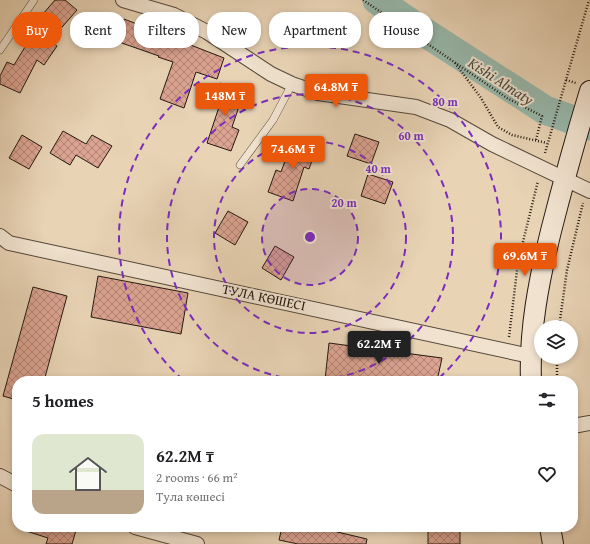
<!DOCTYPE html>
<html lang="en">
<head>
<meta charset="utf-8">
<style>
  :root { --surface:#fff; --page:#f6f6f6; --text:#202124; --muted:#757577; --accent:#ea580c }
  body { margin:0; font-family:"Gentium Book Plus",serif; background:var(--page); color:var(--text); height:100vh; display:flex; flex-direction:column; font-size:15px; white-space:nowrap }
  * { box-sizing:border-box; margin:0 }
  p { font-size:13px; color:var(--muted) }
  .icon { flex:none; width:22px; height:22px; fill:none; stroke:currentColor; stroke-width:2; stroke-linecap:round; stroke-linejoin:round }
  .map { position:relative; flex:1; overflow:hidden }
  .sheet { position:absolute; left:12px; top:376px; width:566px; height:156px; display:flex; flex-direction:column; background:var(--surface); border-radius:16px; box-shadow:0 2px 6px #0003 }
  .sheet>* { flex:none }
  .top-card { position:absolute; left:12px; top:12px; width:566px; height:36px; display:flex; gap:8px }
  .fabs { position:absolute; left:534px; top:320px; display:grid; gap:8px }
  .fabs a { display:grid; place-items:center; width:44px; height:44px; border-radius:50%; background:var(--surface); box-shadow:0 2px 6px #0003; font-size:20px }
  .price { position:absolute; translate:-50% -34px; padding:0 9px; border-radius:4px; background:var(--accent); color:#fff; font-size:13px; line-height:26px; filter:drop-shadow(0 1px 2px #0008) }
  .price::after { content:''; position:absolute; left:50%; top:24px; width:12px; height:9px; margin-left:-6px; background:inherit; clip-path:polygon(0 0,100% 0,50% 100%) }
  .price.selected { background:#222; color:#fff }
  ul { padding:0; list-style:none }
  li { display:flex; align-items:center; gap:12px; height:100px; padding:0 20px }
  li span { display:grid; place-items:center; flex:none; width:112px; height:80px; border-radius:12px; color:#555 }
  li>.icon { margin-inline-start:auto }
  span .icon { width:48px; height:48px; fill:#fffc; stroke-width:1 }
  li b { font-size:17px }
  h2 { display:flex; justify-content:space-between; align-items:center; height:48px; padding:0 20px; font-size:17px }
  .pill { padding:0 14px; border-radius:16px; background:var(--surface); box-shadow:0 2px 6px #0003; font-size:14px; line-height:36px }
  .pill.selected { background:var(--accent); color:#fff }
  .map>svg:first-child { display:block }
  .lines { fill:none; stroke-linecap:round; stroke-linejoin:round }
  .river { stroke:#97b8ac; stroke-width:29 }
  .building { fill:url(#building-cross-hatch); stroke:#241911 }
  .service-casing { stroke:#55483a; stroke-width:8 }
  .minor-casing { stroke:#55483a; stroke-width:16 }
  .secondary-casing { stroke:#241911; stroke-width:22 }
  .path { stroke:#241911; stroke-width:2.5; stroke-dasharray:1 2; stroke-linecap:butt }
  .service { stroke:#f0e2cf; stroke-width:7 }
  .minor { stroke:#f0e2cf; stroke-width:14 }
  .secondary { stroke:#f0e2cf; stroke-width:20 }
  .ring { fill:none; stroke:#7b2cbf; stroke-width:2; stroke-dasharray:7 5 }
  .labels { text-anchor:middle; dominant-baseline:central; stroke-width:4; stroke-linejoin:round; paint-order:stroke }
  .street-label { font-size:14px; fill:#241911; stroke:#f0e2cf }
  .water-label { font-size:15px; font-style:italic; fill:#464940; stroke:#f0e2cf }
  .centre { fill:#7b2cbf; stroke:#f0e2cf; stroke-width:2 }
  .ring-label { font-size:12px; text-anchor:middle; font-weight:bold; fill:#7b2cbf; stroke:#f0e2cf; stroke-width:4; stroke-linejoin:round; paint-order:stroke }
</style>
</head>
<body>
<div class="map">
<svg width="590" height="544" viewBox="0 0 590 544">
  <defs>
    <pattern id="building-cross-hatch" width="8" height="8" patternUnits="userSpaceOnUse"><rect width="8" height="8" fill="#dba391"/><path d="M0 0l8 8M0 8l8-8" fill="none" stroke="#b18475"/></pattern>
  </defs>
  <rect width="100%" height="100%" fill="#e8d3b5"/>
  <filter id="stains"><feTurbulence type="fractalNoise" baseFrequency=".005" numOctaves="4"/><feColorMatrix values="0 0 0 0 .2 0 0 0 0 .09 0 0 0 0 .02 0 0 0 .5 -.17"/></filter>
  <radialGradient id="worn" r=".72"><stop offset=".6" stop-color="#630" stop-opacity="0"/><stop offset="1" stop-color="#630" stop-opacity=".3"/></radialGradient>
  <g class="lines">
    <!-- river -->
    <path class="river" d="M377,0L418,28L545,110L590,126"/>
  </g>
  <!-- building -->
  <g class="building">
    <path d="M55,0H65L77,10L50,41L57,46L44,65L37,60L20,93L0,84V76L7,62L14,65L44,16L42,15Z"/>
    <path d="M124,19L224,58L217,79L196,72L184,108L160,99L173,62L158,57L159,56L116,41Z"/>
    <path d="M220,83L244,92L232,127L239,130L231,151L207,143L219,107L212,105Z"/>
    <path d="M63,131L86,144L92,135L112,146L98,168L76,155L70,165L50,153Z"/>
    <path d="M355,134L379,142L371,164L347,156Z"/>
    <path d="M22,135L42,147L29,169L9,158Z"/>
    <path d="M293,139L317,147L309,169L304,167L293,201L268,192L276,170L281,172Z"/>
    <path d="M368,174L393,182L385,204L361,196Z"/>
    <path d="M228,211L248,222L235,245L215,233Z"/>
    <path d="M275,246L294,257L281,280L262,268Z"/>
    <path d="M98,276L188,293L181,334L91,317Z"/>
    <path d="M33,287L67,296L44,381H17V400L3,396Z"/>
    <path d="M329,343L442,358L437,381H335L325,380Z"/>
    <path d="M23,527H77L72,544H46L48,538L23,530Z"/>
    <path d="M282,527H316L367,539L366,544H298L279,540Z"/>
    <rect x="428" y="527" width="32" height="17"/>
  </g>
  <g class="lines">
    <defs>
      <g id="service">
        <path d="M0,50L34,0"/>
        <path d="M240,165L273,120L292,84"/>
      </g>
      <g id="minor">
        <path d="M123,0L174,15L207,32L271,74L292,84L318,93L416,107L450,120L492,144L590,191"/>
        <path d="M0,236L9,243L530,356"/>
        <path d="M573,426L590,423"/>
        <path d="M0,476L17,485"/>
        <path d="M135,527L197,544"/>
      </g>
      <g id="secondary">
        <path d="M531,381C529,330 539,280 551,231C563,184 576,137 590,91"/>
        <path d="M550,527L553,544"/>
      </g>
    </defs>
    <!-- service casing -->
    <use href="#service" class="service-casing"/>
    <!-- minor casing -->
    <use href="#minor" class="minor-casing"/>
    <!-- secondary casing -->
    <use href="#secondary" class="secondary-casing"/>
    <!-- path -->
    <g class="path">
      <path d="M363,0L507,98L542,116L536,140"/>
      <path d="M455,63L481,98L498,127L512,135L547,143"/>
      <path d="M566,80L576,83"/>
      <path d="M545,153L589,0"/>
      <path d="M559,327L567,270L583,203"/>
      <path d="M509,337L518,262L538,181"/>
      <path d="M557,381V357"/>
    </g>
    <!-- service -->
    <use href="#service" class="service"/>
    <!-- minor -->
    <use href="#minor" class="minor"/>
    <!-- secondary -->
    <use href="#secondary" class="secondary"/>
  </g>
  <!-- distance rings -->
  <circle cx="310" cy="237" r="48" fill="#7b2cbf" fill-opacity=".12"/>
  <g class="ring">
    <circle cx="310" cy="237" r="48"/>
    <circle cx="310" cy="237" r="96"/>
    <circle cx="310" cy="237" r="143"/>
    <path d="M183 380A191 191 0 1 1 437 380"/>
  </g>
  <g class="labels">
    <!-- street labels -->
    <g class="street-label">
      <text transform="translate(264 297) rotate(12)">ТУЛА КӨШЕСІ</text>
    </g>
    <!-- water labels -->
    <g class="water-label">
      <text transform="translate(501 81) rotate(33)">Kіshі Almaty</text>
    </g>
  </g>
  <circle cx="310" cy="237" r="6" class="centre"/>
  <g class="ring-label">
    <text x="445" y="106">80 m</text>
    <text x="411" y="140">60 m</text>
    <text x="378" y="173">40 m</text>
    <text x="344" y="207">20 m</text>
  </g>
  <rect width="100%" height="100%" filter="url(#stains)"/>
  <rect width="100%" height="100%" fill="url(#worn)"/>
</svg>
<div class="fabs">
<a><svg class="icon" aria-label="layers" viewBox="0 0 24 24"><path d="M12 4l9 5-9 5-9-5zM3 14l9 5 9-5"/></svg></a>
</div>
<b class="price" style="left:336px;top:108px">64.8M ₸</b>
<b class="price" style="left:225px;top:117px">148M ₸</b>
<b class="price" style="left:293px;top:170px">74.6M ₸</b>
<b class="price" style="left:525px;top:277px">69.6M ₸</b>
<b class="price selected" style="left:379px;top:365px">62.2M ₸</b>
<div class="top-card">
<a class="pill selected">Buy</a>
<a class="pill">Rent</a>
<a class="pill">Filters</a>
<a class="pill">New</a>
<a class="pill">Apartment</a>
<a class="pill">House</a>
</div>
<section class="sheet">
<h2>5 homes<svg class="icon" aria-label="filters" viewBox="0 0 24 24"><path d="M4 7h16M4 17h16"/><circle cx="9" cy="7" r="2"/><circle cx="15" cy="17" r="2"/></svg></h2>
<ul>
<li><span style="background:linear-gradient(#dfe7d0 70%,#b9a48a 0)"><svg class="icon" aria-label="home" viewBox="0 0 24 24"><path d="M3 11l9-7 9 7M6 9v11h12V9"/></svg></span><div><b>62.2M ₸</b><p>2 rooms · 66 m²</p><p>Тула көшесі</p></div><svg class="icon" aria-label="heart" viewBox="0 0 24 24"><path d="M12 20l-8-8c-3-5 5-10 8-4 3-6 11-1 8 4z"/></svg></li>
</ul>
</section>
</div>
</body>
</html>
